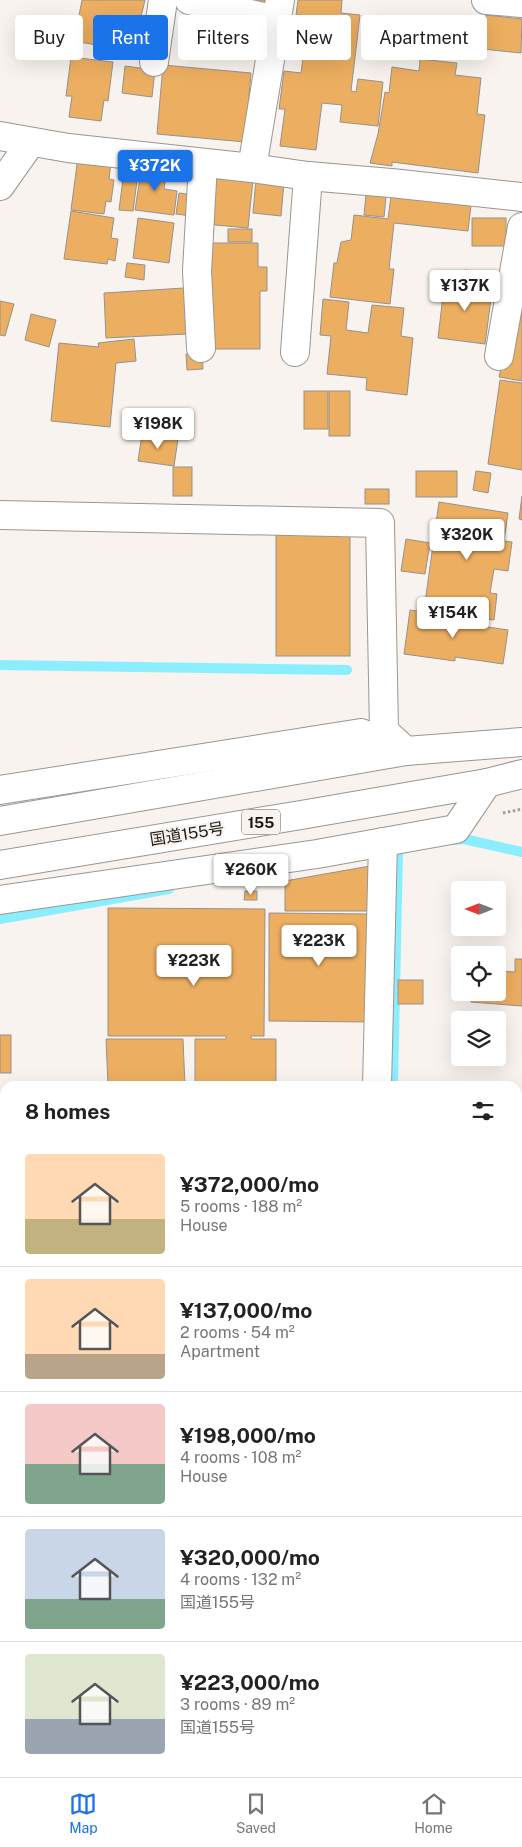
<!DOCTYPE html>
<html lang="en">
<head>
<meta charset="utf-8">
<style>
  :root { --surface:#fff; --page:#f2f2f2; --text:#222; --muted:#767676; --line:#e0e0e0; --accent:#1a73e8 }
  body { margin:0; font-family:"Public Sans","Noto Sans JP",sans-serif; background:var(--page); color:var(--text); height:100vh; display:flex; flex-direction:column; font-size:19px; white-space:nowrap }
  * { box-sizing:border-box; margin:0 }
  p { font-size:16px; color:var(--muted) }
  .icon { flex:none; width:28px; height:28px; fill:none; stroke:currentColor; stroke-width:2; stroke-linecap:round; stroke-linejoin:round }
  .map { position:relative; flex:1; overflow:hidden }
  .sheet { position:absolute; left:0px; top:1081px; width:522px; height:696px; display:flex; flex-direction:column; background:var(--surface); border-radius:15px 15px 0 0; box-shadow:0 5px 20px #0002 }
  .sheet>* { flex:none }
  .guide { position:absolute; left:15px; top:15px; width:492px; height:45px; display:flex; gap:10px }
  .needle { width:32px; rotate:270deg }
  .tools { position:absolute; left:451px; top:881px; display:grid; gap:10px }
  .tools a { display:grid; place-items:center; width:55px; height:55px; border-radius:5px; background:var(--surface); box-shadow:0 5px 20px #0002; font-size:25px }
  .price { position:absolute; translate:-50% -42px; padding:0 11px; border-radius:5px; background:#fff; color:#222; font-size:16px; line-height:32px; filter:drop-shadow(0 1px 2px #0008) }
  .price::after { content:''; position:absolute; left:50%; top:30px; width:15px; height:11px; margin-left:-8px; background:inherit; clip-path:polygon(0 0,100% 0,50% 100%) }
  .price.active { background:var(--accent); color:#fff }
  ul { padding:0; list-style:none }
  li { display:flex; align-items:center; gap:15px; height:125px; padding:0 25px }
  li+li { border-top:1px solid var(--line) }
  li span { display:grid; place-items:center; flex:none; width:140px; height:100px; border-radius:5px; color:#555 }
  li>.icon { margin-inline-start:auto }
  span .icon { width:60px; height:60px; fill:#fffc; stroke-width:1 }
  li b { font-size:21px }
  h2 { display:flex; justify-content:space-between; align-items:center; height:60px; padding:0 25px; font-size:21px }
  .chip { padding:0 18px; border-radius:5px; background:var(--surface); box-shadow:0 5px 20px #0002; font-size:18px; line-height:45px }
  .chip.active { background:var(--accent); color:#fff }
  .menu { display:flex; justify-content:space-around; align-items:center; height:70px; border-top:1px solid var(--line); background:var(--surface); font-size:14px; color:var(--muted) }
  .menu a { display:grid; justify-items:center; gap:2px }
  .menu .active { color:var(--accent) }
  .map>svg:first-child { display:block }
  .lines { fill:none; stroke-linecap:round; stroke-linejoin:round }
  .stream { stroke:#8beefe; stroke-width:10 }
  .building { fill:#ecae60; stroke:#96928d }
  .minor-casing { stroke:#9b9691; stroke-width:30 }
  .tertiary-casing { stroke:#9b9691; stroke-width:30 }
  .trunk-casing { stroke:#9b9691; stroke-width:30 }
  .path { stroke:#a39f9b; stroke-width:3; stroke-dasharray:2.5 2.5; stroke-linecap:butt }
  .minor { stroke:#fff; stroke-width:28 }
  .tertiary { stroke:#fff; stroke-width:28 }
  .trunk { stroke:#fff; stroke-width:28 }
  .rail-casing { stroke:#8a8783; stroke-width:5.5 }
  .rail { stroke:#f8f3ee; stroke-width:4; stroke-dasharray:11; stroke-linecap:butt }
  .labels { text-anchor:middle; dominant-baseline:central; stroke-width:4.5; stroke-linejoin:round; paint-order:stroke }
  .shield { fill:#f8f3ee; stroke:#5d5a57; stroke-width:1 }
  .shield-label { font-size:15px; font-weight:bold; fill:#1a1816 }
  .street-label { font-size:16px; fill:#1a1816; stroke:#f8f3ee }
</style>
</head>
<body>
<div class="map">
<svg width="522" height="1777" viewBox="0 0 522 1777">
  <rect width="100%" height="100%" fill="#f8f3ee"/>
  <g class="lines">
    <!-- stream -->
    <g class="stream">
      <path d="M0,665L347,670"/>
      <path d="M452,840L464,839L522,852"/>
      <path d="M0,919L169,889"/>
      <path d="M393,1086L398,849L406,848"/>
      <path d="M0,1404H5"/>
    </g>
  </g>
  <!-- building -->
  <g class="building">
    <path d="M82,0H145L140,21L130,19L124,50L74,41Z"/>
    <path d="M242,0H269L268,5Z"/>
    <path d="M298,0H342L341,13L360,15L351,91L356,92L358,79L383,82L378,126L340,122L342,105L322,103L316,150L280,146L285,109H279L284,71L301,73L308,16L296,15Z"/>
    <path d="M486,15L522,19L521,53L482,49Z"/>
    <path d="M71,57L113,62L108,101L104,100L101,121L69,117L72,96H66Z"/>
    <path d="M420,59L457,63L455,75L481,78L477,114L485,115L478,173L392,162V166L370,163L378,134L385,92L389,93L392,67L419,71Z"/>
    <path d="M163,65L251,73L245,142L157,134Z"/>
    <path d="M125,66L155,70L152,97L122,93Z"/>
    <path d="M78,157L111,162L109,179L114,180L111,202L106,201L104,214L71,210Z"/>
    <path d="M142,165L167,168L164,189L177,191L174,215L135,210Z"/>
    <path d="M209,176L253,180L248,228L205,224Z"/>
    <path d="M123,179L137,181L133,211L119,210Z"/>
    <path d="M256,179L284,182L281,216L253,213Z"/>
    <path d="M179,193L194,195L191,216L176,214Z"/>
    <path d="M366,195L386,197L384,217L364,215Z"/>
    <path d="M391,196L471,205L468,231L394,223L389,269H394L390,304L330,297L334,263H337L341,242L351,240L354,215L388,219Z"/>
    <path d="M71,211L114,218L111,238L118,239L115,261L108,259L107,264L64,259Z"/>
    <path d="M138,218L174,223L169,263L133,258Z"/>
    <rect x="472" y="218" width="34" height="28"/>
    <rect x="228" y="229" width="24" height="13"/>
    <path d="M209,243H258V267H267V291H260V349H209Z"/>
    <path d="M127,263L145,265L144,280L125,277Z"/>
    <path d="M465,270L480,272L476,297L491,299L485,344L438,338L444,287L462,289Z"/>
    <path d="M184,288L187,334L106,338L104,293Z"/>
    <path d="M323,299L349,302L346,330L368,333L372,305L404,308L401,336L413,338L407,395L366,390L367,378L327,374L331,336L320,335Z"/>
    <path d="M0,301L14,304L5,336L0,335Z"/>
    <path d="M514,308L522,309V381L499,377Z"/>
    <path d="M31,314L56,320L49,347L25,340Z"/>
    <path d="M134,339L136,361L116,363L110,427L51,421L59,343L99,347L98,343Z"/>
    <path d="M202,353L203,369L187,370L186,354Z"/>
    <path d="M500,380L522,383V470L488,464Z"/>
    <rect x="304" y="391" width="24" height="38"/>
    <rect x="329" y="391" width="21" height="45"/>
    <path d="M142,434L178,439L174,466L138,461Z"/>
    <rect x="173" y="467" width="19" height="29"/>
    <rect x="416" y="471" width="41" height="26"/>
    <path d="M476,471L491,473L488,493L473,490Z"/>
    <rect x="365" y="489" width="24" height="15"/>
    <path d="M522,496V520L519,519Z"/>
    <path d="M439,502L508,513L504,541L512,542L508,571L494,569L490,593L497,594L494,620L424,610Z"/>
    <rect x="276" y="533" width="74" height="123"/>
    <path d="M406,539L430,543L425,574L401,571Z"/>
    <path d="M410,610L461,617L460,623L508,630L503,664L455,657V661L404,654Z"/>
    <path d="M370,866V911H285V881Z"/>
    <path d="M245,891H257V900H244Z"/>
    <path d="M108,908L265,909L264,1036H251V1039H276V1086H195V1039H226V1036H108Z"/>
    <path d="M269,913L370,914L369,1022L269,1021Z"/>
    <path d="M515,959H522V1006L471,1002L472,992H498V971L515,972Z"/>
    <rect x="398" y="980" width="25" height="24"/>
    <rect x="0" y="1035" width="11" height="38"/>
    <path d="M106,1039H183L185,1086H108Z"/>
    <rect x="0" y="1450" width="5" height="13"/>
    <path d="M0,1591L5,1592V1631H0Z"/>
    <path d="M0,1706H5V1772H33L32,1777H0Z"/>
    <path d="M518,1754L522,1755V1777H513L514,1772H518Z"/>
    <path d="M330,1772H379L378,1777H329Z"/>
    <path d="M387,1772H457L456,1777H387Z"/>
  </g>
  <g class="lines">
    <defs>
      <g id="minor">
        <path d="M189,0L276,20"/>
        <path d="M486,0L522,3"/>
        <path d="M154,62L163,0"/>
        <path d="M0,136L68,148L252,168L308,176L391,183L522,197"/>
        <path d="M252,168L280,0"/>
        <path d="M0,186L31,142"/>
        <path d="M201,348L197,271L203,163"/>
        <path d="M295,352L308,176"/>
        <path d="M499,356L522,227"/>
        <path d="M0,515L380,523L384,731L406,751"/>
        <path d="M0,790L361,733L399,748"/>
        <path d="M0,900L317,854L456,829L487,783"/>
        <path d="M377,1086L383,842"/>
        <path d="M0,1186H5"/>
        <path d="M518,1195H522"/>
        <path d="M0,1273L5,1276"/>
        <path d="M0,1342L5,1346"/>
        <path d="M0,1645H5"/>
        <path d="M518,1664L522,1665"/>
        <path d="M310,1777L311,1772"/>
      </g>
      <g id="tertiary">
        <path d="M518,1580L522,1555"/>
        <path d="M485,1777V1772"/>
      </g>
      <g id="trunk">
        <path d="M0,821L406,751L522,742"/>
        <path d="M0,865L301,815L487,783L522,774"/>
      </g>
    </defs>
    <!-- minor casing -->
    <use href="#minor" class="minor-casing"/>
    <!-- tertiary casing -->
    <use href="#tertiary" class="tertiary-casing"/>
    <!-- trunk casing -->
    <use href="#trunk" class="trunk-casing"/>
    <!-- path -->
    <g class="path">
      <path d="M503,813L522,809"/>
      <path d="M518,1393L522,1361"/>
    </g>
    <!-- minor -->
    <use href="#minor" class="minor"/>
    <!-- tertiary -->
    <use href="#tertiary" class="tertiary"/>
    <!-- trunk -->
    <use href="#trunk" class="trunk"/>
    <defs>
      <g id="rail">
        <path d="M0,1309L5,1312"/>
        <path d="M518,1638L522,1642"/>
      </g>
    </defs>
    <!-- rail casing -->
    <use href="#rail" class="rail-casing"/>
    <!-- rail -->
    <use href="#rail" class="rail"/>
  </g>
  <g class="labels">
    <!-- shield labels -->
    <rect class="shield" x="242" y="809.5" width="38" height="25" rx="4"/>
    <g class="shield-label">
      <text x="261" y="822">155</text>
    </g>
    <!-- street labels -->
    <g class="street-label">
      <text transform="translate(187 834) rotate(-9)">国道155号</text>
    </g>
  </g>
</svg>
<div class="tools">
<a><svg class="needle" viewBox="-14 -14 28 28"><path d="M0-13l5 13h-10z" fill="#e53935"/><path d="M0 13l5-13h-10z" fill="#767676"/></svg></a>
<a><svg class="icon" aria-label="locate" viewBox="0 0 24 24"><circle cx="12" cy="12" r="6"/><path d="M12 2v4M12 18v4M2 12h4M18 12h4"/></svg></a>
<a><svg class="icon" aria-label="layers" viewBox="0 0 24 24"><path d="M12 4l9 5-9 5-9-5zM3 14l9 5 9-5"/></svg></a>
</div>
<b class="price active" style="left:155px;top:192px">¥372K</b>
<b class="price" style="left:465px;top:312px">¥137K</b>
<b class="price" style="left:158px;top:450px">¥198K</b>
<b class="price" style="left:467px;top:561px">¥320K</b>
<b class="price" style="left:453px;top:639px">¥154K</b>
<b class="price" style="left:251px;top:896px">¥260K</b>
<b class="price" style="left:319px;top:967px">¥223K</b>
<b class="price" style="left:194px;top:987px">¥223K</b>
<div class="guide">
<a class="chip">Buy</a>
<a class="chip active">Rent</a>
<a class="chip">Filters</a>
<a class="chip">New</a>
<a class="chip">Apartment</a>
</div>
<section class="sheet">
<h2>8 homes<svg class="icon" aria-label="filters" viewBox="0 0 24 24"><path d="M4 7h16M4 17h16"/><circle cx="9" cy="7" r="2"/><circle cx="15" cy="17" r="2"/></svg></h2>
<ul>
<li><span style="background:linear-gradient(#ffd9b3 65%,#c2b280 0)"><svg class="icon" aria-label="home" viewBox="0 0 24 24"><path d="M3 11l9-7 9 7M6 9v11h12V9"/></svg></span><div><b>¥372,000/mo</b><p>5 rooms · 188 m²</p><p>House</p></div></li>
<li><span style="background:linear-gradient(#ffd9b3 75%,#b9a48a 0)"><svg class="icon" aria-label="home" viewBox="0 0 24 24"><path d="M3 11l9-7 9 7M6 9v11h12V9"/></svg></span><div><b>¥137,000/mo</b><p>2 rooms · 54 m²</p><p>Apartment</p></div></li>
<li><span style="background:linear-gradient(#f6c9c9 60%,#7fa58c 0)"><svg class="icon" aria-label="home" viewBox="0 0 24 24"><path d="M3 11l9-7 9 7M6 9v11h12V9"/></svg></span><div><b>¥198,000/mo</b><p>4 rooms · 108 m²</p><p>House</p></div></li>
<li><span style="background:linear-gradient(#c9d6e8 70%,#7fa58c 0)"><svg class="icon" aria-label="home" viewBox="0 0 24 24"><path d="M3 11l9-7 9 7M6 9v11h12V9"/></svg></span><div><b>¥320,000/mo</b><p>4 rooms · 132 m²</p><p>国道155号</p></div></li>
<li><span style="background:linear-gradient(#dfe7d0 65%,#9aa5b1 0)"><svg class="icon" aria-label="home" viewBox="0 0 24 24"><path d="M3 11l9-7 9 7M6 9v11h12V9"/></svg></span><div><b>¥223,000/mo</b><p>3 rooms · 89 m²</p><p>国道155号</p></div></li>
</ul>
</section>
</div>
<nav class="menu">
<a class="active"><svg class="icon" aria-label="map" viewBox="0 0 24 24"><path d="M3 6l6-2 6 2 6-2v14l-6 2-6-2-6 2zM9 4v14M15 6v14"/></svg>Map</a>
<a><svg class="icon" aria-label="saved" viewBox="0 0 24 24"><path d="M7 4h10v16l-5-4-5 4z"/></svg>Saved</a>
<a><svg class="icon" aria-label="home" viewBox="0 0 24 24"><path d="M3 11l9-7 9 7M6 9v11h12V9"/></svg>Home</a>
</nav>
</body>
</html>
